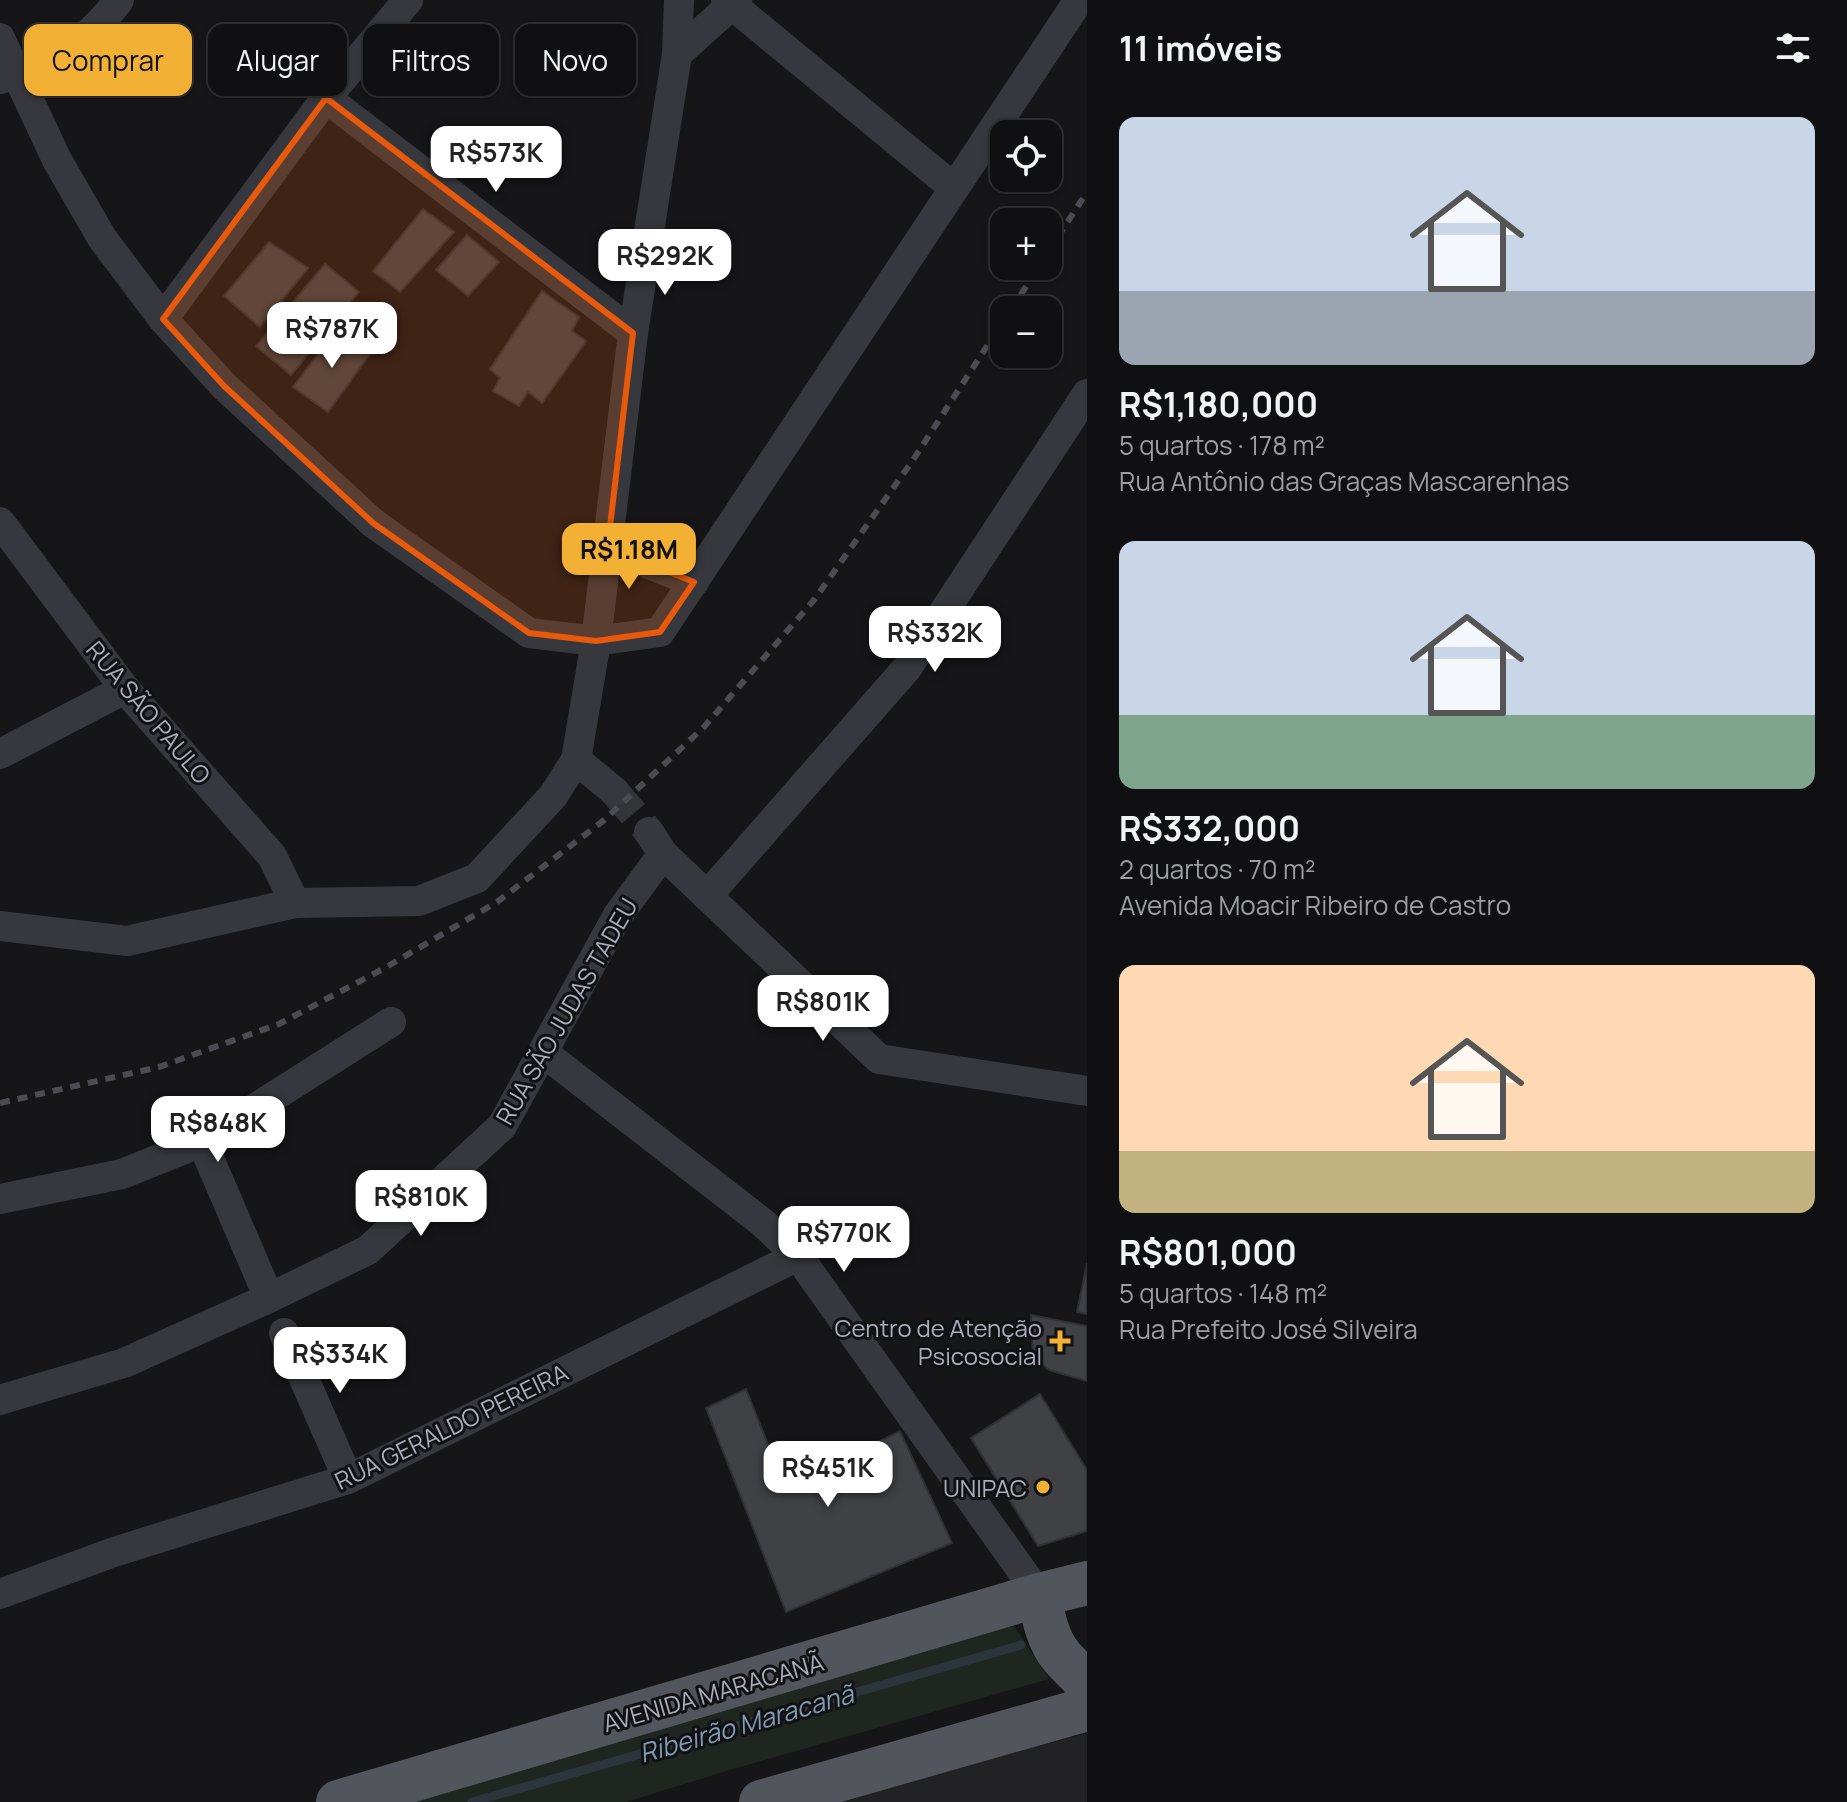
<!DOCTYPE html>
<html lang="pt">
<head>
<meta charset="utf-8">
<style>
  :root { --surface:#101012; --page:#19191b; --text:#f1f3f6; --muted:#9c9d9f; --line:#303032; --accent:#f2b134 }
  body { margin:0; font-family:Manrope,sans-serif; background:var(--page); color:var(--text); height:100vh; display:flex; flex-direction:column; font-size:30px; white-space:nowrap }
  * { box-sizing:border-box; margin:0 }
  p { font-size:26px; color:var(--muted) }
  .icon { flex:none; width:44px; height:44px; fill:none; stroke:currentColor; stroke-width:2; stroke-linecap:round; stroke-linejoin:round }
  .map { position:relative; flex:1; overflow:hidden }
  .panel { display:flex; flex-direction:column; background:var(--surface); width:760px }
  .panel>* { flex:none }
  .hud { position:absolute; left:24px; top:24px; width:760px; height:72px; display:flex; gap:16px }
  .fabs { position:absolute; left:990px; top:120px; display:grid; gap:16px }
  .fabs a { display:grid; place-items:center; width:72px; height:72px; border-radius:16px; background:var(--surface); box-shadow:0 2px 6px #0004,0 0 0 2px var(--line); font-size:40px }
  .price { position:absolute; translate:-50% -68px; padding:0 18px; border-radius:16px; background:#fff; color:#222; font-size:26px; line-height:52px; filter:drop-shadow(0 2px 4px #0008) }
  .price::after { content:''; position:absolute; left:50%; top:48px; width:24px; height:18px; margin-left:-12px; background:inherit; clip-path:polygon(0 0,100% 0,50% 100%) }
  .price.current { background:var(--accent); color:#111 }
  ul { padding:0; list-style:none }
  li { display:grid; align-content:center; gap:16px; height:424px; padding:0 32px }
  li span { display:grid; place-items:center; height:248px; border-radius:16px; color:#555 }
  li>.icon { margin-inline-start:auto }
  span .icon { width:144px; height:144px; fill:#fffc; stroke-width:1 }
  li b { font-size:34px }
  h2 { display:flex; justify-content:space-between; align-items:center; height:96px; padding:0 32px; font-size:34px }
  .tag { padding:0 28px; border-radius:16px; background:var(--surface); box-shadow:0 2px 6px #0004,0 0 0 2px var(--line); font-size:28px; line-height:72px }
  .tag.current { background:var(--accent); color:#111 }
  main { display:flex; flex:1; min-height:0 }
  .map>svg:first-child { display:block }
  .built { fill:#222225 }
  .green { fill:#1e261f }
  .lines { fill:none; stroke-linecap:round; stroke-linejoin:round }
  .stream { stroke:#2c353c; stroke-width:9 }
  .building { fill:#404145; stroke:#303034; stroke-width:2 }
  .minor-tunnel { stroke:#333438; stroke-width:30; stroke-dasharray:30 15; stroke-linecap:butt }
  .minor { stroke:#37383d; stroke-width:30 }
  .primary { stroke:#53555c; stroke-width:44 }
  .rail { stroke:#4a4c52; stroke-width:6; stroke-dasharray:10 8; stroke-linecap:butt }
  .marked { fill:#e8590c; fill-opacity:0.2; stroke:#e8590c; stroke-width:6; stroke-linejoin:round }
  .poi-dot { fill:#f2b134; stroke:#111113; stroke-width:3 }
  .labels { text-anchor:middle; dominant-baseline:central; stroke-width:6; stroke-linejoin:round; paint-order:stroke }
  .street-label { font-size:24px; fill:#a8adb8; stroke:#111113 }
  .poi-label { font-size:24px; fill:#a8adb8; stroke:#111113; text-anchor:end }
  .water-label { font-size:26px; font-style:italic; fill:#7f9bb3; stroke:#111113 }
</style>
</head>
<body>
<main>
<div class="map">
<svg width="1087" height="1802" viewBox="0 0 1087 1802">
  <rect width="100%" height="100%" fill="#161618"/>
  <!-- built -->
  <path class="built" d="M1087,1733V1802H835L848,1797Z"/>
  <!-- green -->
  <path class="green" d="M1010,1620L1049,1679L733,1769L626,1802H394Z"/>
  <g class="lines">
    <!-- stream -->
    <path class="stream" d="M472,1802L1021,1645"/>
  </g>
  <!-- building -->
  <g class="building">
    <path d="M423,209L454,232L400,292L373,271Z"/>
    <path d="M467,235L499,262L468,296L436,270Z"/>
    <path d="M269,242L308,268L260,327L224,296Z"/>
    <path d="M325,264L359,292L291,375L256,346Z"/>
    <path d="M542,291L579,317L572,331L586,341L542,403L528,392L519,406L493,391L500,378L490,369Z"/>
    <path d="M339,326L370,354L328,412L293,387Z"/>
    <path d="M1087,1263V1314L1077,1312Z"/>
    <path d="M1031,1315L1087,1326V1381L1049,1370L1033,1356Z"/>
    <path d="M746,1389L785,1487L900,1431L952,1543L786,1612L706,1408Z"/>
    <path d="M1040,1394L1087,1470V1531L1038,1546L971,1438Z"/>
  </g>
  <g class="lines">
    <!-- minor-tunnel -->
    <path class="minor-tunnel" d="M614,791L649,832"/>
    <!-- minor -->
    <g class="minor">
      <path d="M726,0L954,188"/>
      <path d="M0,38L57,160L102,238L163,319L224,386L373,523L529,633L596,641L660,632L1079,0"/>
      <path d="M677,54L737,0"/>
      <path d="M0,79C52,64 86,44 119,0"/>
      <path d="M326,98L633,333"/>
      <path d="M163,319L326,98L408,0"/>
      <path d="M0,522L125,689L272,856L295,903"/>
      <path d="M609,535L649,564L694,582"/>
      <path d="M0,754L125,689"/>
      <path d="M576,760L614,791"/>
      <path d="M649,832L663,854L879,1059L1087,1091"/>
      <path d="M707,896L907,668L1087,394"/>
      <path d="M0,926L127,941L295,903L419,901L477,878L553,796L576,760L596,641L633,333L677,54L679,0"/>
      <path d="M544,1053L763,1223L798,1256L1039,1595"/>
      <path d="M202,1142L269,1298"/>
      <path d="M0,1199L122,1174L202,1142L391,1022"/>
      <path d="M284,1333L348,1479"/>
      <path d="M0,1400L124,1363L269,1298L368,1250L502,1126L618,915L663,854"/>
      <path d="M0,1594L114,1552L348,1479L798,1256"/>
    </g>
    <!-- primary -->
    <g class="primary">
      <path d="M1039,1595C1043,1615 1047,1639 1061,1656C1069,1666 1079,1673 1087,1684"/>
      <path d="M338,1802L1039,1595L1087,1583"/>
      <path d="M761,1802L1087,1709"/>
    </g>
    <!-- rail -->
    <g class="rail">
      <path d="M1048,252L1087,192"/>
      <path d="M1011,310L1039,266"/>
      <path d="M0,1103L159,1067L279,1024L383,969L497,902L603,821L704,727L814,600L913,460L1004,320"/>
    </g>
  </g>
  <!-- marked area -->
  <path class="marked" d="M326,98L633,333L609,535L649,564L694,582L660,632L596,641L529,633L373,523L224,386L163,319Z"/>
  <!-- markers -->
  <g class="poi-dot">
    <path d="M1056 1329h8v8h8v8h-8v8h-8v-8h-8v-8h8z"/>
    <circle cx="1043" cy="1487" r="8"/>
  </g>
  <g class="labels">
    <!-- street labels -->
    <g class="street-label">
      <text transform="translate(149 712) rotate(50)">RUA SÃO PAULO</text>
      <text transform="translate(566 1011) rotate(-60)">RUA SÃO JUDAS TADEU</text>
      <text transform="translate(451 1426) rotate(-26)">RUA GERALDO PEREIRA</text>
      <text transform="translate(713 1692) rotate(-16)">AVENIDA MARACANÃ</text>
    </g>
    <!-- poi labels -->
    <g class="poi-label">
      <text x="1042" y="1327">Centro de Atenção<tspan x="1042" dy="28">Psicosocial</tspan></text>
      <text x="1027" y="1487">UNIPAC</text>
    </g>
    <!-- water labels -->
    <g class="water-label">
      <text transform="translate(746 1723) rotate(-16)">Ribeirão Maracanã</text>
    </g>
  </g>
</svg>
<div class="fabs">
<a><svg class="icon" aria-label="locate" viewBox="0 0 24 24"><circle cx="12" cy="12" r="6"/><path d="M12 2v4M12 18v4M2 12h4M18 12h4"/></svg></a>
<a>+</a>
<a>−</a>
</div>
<b class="price" style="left:496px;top:194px">R$573K</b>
<b class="price" style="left:665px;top:297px">R$292K</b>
<b class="price" style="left:332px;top:370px">R$787K</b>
<b class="price current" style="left:629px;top:591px">R$1.18M</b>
<b class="price" style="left:935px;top:674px">R$332K</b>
<b class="price" style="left:823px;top:1043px">R$801K</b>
<b class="price" style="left:218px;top:1164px">R$848K</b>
<b class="price" style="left:421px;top:1238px">R$810K</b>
<b class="price" style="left:844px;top:1274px">R$770K</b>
<b class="price" style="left:340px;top:1395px">R$334K</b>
<b class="price" style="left:828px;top:1509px">R$451K</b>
<div class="hud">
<a class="tag current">Comprar</a>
<a class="tag">Alugar</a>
<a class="tag">Filtros</a>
<a class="tag">Novo</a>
</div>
</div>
<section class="panel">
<h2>11 imóveis<svg class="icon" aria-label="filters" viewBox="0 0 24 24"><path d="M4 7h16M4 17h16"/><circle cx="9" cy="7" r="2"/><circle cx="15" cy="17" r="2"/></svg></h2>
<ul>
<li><span style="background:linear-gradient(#c9d6e8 70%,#9aa5b1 0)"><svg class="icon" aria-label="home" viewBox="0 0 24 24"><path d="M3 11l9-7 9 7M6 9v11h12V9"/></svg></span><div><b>R$1,180,000</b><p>5 quartos · 178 m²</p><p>Rua Antônio das Graças Mascarenhas</p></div></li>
<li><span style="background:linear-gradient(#c9d6e8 70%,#7fa58c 0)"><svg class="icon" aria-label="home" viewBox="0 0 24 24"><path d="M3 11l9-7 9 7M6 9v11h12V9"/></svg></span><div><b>R$332,000</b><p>2 quartos · 70 m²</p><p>Avenida Moacir Ribeiro de Castro</p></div></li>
<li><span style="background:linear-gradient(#ffd9b3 75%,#c2b280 0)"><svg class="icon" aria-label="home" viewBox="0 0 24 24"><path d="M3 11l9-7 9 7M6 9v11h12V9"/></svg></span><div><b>R$801,000</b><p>5 quartos · 148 m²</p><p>Rua Prefeito José Silveira</p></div></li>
</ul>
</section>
</main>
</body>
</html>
